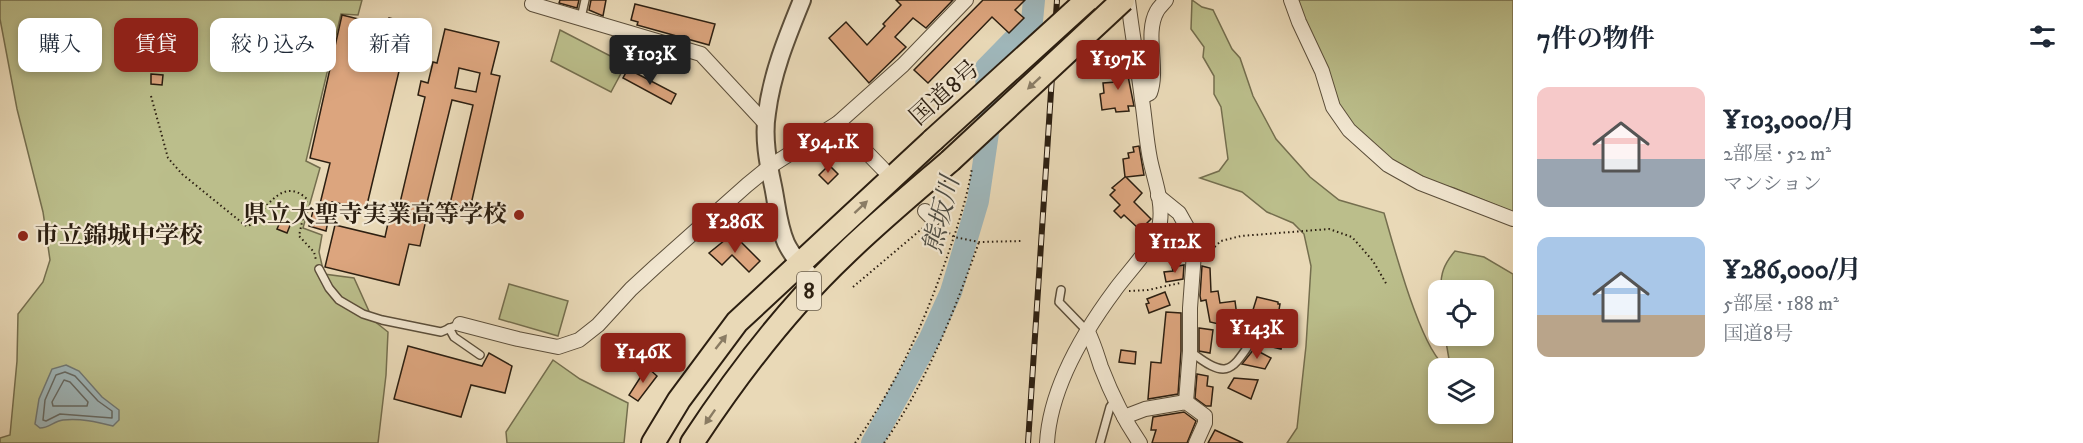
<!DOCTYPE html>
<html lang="ja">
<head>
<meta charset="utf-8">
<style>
  :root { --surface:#fff; --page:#f2f2f3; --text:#1f2937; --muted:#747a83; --accent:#8f2418 }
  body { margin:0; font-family:"IM FELL DW Pica","Noto Serif JP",serif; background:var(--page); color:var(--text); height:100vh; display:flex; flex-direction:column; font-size:22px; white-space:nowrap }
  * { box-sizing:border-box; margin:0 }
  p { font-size:20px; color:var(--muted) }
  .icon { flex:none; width:33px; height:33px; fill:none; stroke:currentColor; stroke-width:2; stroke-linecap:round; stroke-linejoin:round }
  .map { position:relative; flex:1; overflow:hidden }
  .side { display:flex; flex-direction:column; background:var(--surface); width:570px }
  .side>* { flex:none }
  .hud { position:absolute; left:18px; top:18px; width:570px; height:54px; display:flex; gap:12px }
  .buttons { position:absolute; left:1428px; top:280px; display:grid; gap:12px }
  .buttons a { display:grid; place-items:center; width:66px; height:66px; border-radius:12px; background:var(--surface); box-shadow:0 3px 9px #0003; font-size:30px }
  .price { position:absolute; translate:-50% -51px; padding:0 14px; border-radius:6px; background:var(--accent); color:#fff; font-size:20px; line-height:39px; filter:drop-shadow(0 2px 3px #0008) }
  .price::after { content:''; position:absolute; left:50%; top:36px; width:18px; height:14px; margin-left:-9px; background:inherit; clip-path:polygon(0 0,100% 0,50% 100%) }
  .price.on { background:#222; color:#fff }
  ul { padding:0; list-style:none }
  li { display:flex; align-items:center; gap:18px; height:150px; padding:0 24px }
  li span { display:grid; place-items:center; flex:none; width:168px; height:120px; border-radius:12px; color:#555 }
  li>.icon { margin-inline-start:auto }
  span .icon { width:72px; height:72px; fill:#fffc; stroke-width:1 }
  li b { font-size:26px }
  h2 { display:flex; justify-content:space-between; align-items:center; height:72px; padding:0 24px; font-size:26px }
  .pill { padding:0 21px; border-radius:12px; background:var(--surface); box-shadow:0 3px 9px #0003; font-size:21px; line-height:54px }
  .pill.on { background:var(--accent); color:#fff }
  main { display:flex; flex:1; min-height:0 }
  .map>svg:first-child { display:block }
  .green { fill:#bbbe8b; stroke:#746e4e; stroke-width:1.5; fill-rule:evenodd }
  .water { fill:#9fb7bb; stroke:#717a77; stroke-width:1.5 }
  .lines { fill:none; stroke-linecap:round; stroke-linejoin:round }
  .shore { stroke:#666b66; stroke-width:1.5 }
  .river { stroke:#9fb7bb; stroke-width:22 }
  .building { fill:#dca57e; stroke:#2c1f11; stroke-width:1.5; fill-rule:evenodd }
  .service-casing { stroke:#5b4e3a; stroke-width:10 }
  .minor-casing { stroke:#5b4e3a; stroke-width:16 }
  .tertiary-casing { stroke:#5b4e3a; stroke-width:20 }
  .trunk-casing { stroke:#2c1f11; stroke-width:26 }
  .path { stroke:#2c1f11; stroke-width:2; stroke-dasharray:1.5 3; stroke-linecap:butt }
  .service { stroke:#f1e6d0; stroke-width:7 }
  .minor { stroke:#f1e6d0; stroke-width:14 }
  .tertiary { stroke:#f1e6d0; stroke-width:16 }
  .trunk { stroke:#e9d9b7; stroke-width:22 }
  .rail-casing { stroke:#2c1f11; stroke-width:6 }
  .rail { stroke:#f1e6d0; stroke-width:4; stroke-dasharray:11; stroke-linecap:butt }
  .trunk-bridge-casing { stroke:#2c1f11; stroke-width:26; stroke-linecap:butt }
  .trunk-bridge { stroke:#e9d9b7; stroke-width:22 }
  .oneway { fill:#8a7c64 }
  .poi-dot { fill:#8f2418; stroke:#f1e6d0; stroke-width:2 }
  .labels { text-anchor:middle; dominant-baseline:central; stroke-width:4.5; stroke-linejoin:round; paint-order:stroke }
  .shield { fill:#f1e6d0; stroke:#675b4a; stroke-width:1.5 }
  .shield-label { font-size:22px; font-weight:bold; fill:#2c1f11 }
  .street-label { font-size:24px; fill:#2c1f11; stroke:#f1e6d0 }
  .poi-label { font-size:24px; font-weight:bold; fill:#2c1f11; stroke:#f1e6d0; text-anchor:end }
  .water-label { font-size:26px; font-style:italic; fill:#4e4d44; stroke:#f1e6d0 }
</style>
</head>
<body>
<main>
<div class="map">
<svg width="1513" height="443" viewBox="0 0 1513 443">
  <rect width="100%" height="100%" fill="#e9d9b7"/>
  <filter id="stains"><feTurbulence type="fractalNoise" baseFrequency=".00333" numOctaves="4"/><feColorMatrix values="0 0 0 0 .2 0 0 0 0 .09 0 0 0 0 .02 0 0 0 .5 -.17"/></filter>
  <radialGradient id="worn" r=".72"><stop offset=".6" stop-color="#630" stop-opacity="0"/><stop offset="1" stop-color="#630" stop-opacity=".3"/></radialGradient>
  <!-- green -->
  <g class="green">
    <path d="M0,0H362L358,15L341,14L306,161L320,168L303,228L322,235L319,252L324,274L354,278L373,320L388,332L386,375L378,443H0V438L10,435L17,361L18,314L43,282L50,260L43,212L17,109L0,19Z"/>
    <path d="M1192,0L1202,7L1213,10L1232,49L1240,58L1253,96L1276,139L1310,177L1339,200L1384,213C1393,243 1422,355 1447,367L1450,365L1445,336H1484V291H1441C1440,274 1444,264 1455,251L1484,257L1513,274V443H1287L1297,428L1306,346L1311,266L1304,234L1293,223L1267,212L1242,192L1200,178L1219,171L1228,159L1221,107L1214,94V76L1203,57L1204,47L1191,29ZM1438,369H1484V414H1438Z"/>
    <path d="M1295,0H1513V212L1454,188L1435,183L1415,173L1392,160L1352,125L1339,108Z"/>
    <path d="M560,30L626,64L611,92L551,61Z"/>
    <path d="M509,284L568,301L558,336L499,319Z"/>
    <path d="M553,360L580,379L628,403L624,443H507L506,432Z"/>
  </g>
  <!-- water -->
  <path class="water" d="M66,365L79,371L102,397L119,410V420L113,426C97,422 80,418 63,420C54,421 49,428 40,428L35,424L39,399L52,369Z"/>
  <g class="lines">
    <!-- shore -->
    <g class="shore">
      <path d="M65,372L75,376L98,401L112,411V418L60,414L46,421L43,420L45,400L56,375Z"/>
      <path d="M64,380L70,382L88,402L87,406H53L52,402Z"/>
    </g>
    <!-- river -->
    <path class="river" d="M872,443L930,338L951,292L978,201L988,133L986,68L1032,21L1034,0"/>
  </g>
  <!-- building -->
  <g class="building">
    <path d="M560,0H579L577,8L559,3Z"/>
    <path d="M591,0H606L603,16L589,10Z"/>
    <path d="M896,0H953L926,28L913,18L895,37L906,47L869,83L829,38L846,22L867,45L885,26L883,24L901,5Z"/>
    <path d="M983,0H1025L1015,10L1024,18L1009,33L992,17L928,83L914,70Z"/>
    <path d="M635,4L715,24L709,45L637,25L638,22L631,20Z"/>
    <path d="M342,15L367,21L366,29L385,33L389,18L414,24L403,68L400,67L366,209L332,202L326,231L309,226L313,211L318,212L330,163L310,158Z"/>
    <path d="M445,29L499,42L491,74L500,76L470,209L450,204L473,105L452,100L423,219L426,220L420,246L409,244L399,285L325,267L335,225L385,237L392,205L399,207L425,97L418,95L421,81L428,83L433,62L437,63ZM459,68L480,73L476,92L455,88Z"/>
    <path d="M1125,61L1134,106H1128L1129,111L1116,112L1115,108L1102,110L1100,94L1104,93L1103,83L1116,82L1113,63Z"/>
    <path d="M628,69L676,94L671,104L623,78Z"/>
    <path d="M151,74L163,75L162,85L151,84Z"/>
    <path d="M1139,146L1144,175L1126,177L1142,193L1134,202L1151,219L1140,230L1124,215L1121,218L1114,211L1120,205L1110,195L1115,190L1112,188L1125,177L1123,159L1129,158L1128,153L1134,152L1133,147Z"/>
    <path d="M829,165L838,174L828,184L819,175Z"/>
    <path d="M281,220L291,223L287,233L277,229Z"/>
    <path d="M730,236L739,244L741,242L760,261L749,272L732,255L722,265L709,253Z"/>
    <path d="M1184,265L1183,279L1166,282L1164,272L1173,271L1172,267Z"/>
    <path d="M1202,266L1210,268L1211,292L1218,291L1220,303L1235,301L1238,324L1227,326L1210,322L1206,300L1201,301L1200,296Z"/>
    <path d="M1165,292L1170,305L1149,313L1146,304L1149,303L1147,299Z"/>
    <path d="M1257,297L1278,302V304H1280L1278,316L1279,318L1280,315L1288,317V320L1291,321L1287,336L1284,335L1281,349L1272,347L1275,336L1263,333L1264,329L1261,327L1248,326Z"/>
    <path d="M1166,312L1181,313V351L1178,394L1148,399L1151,362L1161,363Z"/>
    <path d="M1199,328L1213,330L1210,353L1199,351Z"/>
    <path d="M645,344L655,350L649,359L639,353Z"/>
    <path d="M408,346L482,366L489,353L512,366L505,393L471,385L461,417L394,399Z"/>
    <path d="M1254,349L1271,358L1265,369L1242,364Z"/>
    <path d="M1121,350L1136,352L1135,364L1119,362Z"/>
    <path d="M647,367L657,376L638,401L629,395Z"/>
    <path d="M1197,374L1208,376L1207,386L1213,387L1211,406H1206L1195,398Z"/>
    <path d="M1234,378L1258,380L1251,399L1228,388Z"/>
    <path d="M1184,412L1196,421L1187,443H1152L1156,430H1151L1153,417Z"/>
    <path d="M1215,430L1243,443H1208Z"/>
  </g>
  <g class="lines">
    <defs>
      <g id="service">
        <path d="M581,18L585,0"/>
        <path d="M319,269L329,288L339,300L363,314L382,320L441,332L460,324"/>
        <path d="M1061,290L1059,302L1088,332"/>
        <path d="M449,328L454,337L480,355"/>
        <path d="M1190,351C1231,384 1232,368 1258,332"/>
        <path d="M1100,443L1110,407L1115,400"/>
      </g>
      <g id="minor">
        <path d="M1291,0L1299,22L1322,71L1333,107L1349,130L1388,165L1420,183L1513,219"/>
        <path d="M532,4L701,54L766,124"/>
        <path d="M1142,97L1150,93C1159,68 1144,34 1157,11C1159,7 1163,4 1166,0"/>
        <path d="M838,123L883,169"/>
        <path d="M1158,196L1179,213L1188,229L1194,253L1190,308V351L1186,402"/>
        <path d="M925,211L933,219"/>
        <path d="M460,324L518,339L558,347L579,340L598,325L631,289L656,266L747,185L769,167L838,123L903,65L966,0"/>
        <path d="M1088,332C1094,344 1097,355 1101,367C1111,393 1124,420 1140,443"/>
        <path d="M1124,417L1145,409L1186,402L1205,416V423L1196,443"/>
        <path d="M1047,443C1050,389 1083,333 1115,290C1127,273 1158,242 1160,222C1163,201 1154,179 1150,159C1146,139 1145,119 1142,100C1138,66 1132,33 1128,0"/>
      </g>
      <path id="tertiary" d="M802,0C787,37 772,73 767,113C763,137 768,163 773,186C777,205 778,225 786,243C793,258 806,271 817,283"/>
      <g id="trunk">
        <path d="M653,443L679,400L737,322L933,140"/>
        <path d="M692,443C736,376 786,310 844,255C878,222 914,192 950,161"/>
      </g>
    </defs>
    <!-- service casing -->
    <use href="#service" class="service-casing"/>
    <!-- minor casing -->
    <use href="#minor" class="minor-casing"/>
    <!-- tertiary casing -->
    <use href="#tertiary" class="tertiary-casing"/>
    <!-- trunk casing -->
    <use href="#trunk" class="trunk-casing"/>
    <!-- path -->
    <g class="path">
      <path d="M151,96L168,158L182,174L246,226L250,225C266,208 283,176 307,199L299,236L314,252L316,260"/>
      <path d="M942,227L954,237L979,242L1023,241"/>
      <path d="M1208,253L1221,241L1241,236L1329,229L1352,237L1373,261L1387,285"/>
      <path d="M853,287L924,227"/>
      <path d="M1129,291L1148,290L1180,283"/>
      <path d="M855,443C896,386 924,323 947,257C957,228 967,199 972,168"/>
      <path d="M884,443C927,382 954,312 979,242"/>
    </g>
    <!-- service -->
    <use href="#service" class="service"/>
    <!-- minor -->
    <use href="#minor" class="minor"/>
    <!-- tertiary -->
    <use href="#tertiary" class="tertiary"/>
    <!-- trunk -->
    <use href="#trunk" class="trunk"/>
    <defs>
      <path id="rail" d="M1028,443L1057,0"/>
    </defs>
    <!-- rail casing -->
    <use href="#rail" class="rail-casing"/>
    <!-- rail -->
    <use href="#rail" class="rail"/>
    <defs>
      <g id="trunk-bridge">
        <path d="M933,140L1087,0"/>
        <path d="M950,161L1123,0"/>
      </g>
    </defs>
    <!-- trunk-bridge casing -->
    <use href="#trunk-bridge" class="trunk-bridge-casing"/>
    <!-- trunk-bridge -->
    <use href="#trunk-bridge" class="trunk-bridge"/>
  </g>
  <!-- one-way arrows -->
  <defs><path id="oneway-solid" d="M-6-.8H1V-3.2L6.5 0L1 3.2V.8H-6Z" transform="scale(1.5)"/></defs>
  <g class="oneway">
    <use href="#oneway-solid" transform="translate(1034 83) rotate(137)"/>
    <use href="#oneway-solid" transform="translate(861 207) rotate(-43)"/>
    <use href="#oneway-solid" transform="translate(721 342) rotate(-52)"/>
    <use href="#oneway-solid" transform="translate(710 417) rotate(125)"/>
  </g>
  <!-- markers -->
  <g class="poi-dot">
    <circle cx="519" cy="215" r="6"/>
    <circle cx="23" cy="236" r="6"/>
  </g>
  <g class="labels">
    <!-- shield labels -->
    <rect class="shield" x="797" y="272" width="24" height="38" rx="4.5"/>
    <g class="shield-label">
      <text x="809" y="291">8</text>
    </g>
    <!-- street labels -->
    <g class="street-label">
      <text transform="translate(945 93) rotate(-42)">国道8号</text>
    </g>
    <!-- poi labels -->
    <g class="poi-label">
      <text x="507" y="215">県立大聖寺実業高等学校</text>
      <text x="35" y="236" text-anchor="start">市立錦城中学校</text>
    </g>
    <!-- water labels -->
    <g class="water-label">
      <text transform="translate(942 215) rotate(-76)">熊坂川</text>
    </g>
  </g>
  <rect width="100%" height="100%" filter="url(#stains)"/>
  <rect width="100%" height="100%" fill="url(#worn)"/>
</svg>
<div class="buttons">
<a><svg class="icon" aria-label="locate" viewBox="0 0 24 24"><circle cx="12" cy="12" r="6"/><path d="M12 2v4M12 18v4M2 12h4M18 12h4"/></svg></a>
<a><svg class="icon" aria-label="layers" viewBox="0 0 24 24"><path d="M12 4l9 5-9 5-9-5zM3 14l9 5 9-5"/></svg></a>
</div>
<b class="price on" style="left:650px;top:86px">¥103K</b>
<b class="price" style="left:1118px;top:91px">¥197K</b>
<b class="price" style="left:828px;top:174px">¥94.1K</b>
<b class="price" style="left:735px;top:254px">¥286K</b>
<b class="price" style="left:1175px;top:274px">¥112K</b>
<b class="price" style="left:1257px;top:360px">¥143K</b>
<b class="price" style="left:643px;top:384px">¥146K</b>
<div class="hud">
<a class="pill">購入</a>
<a class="pill on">賃貸</a>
<a class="pill">絞り込み</a>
<a class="pill">新着</a>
</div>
</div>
<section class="side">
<h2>7件の物件<svg class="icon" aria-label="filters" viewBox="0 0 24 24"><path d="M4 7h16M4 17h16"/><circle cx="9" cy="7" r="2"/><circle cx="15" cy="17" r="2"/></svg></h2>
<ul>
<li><span style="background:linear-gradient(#f6c9c9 60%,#9aa5b1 0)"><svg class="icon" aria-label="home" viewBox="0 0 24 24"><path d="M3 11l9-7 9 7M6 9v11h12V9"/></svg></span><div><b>¥103,000/月</b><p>2部屋 · 52 m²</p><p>マンション</p></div></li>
<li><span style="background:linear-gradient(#a9c7e8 65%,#b9a48a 0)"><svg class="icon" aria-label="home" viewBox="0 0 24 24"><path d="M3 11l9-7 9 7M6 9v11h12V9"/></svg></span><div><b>¥286,000/月</b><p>5部屋 · 188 m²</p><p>国道8号</p></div></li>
</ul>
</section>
</main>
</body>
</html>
